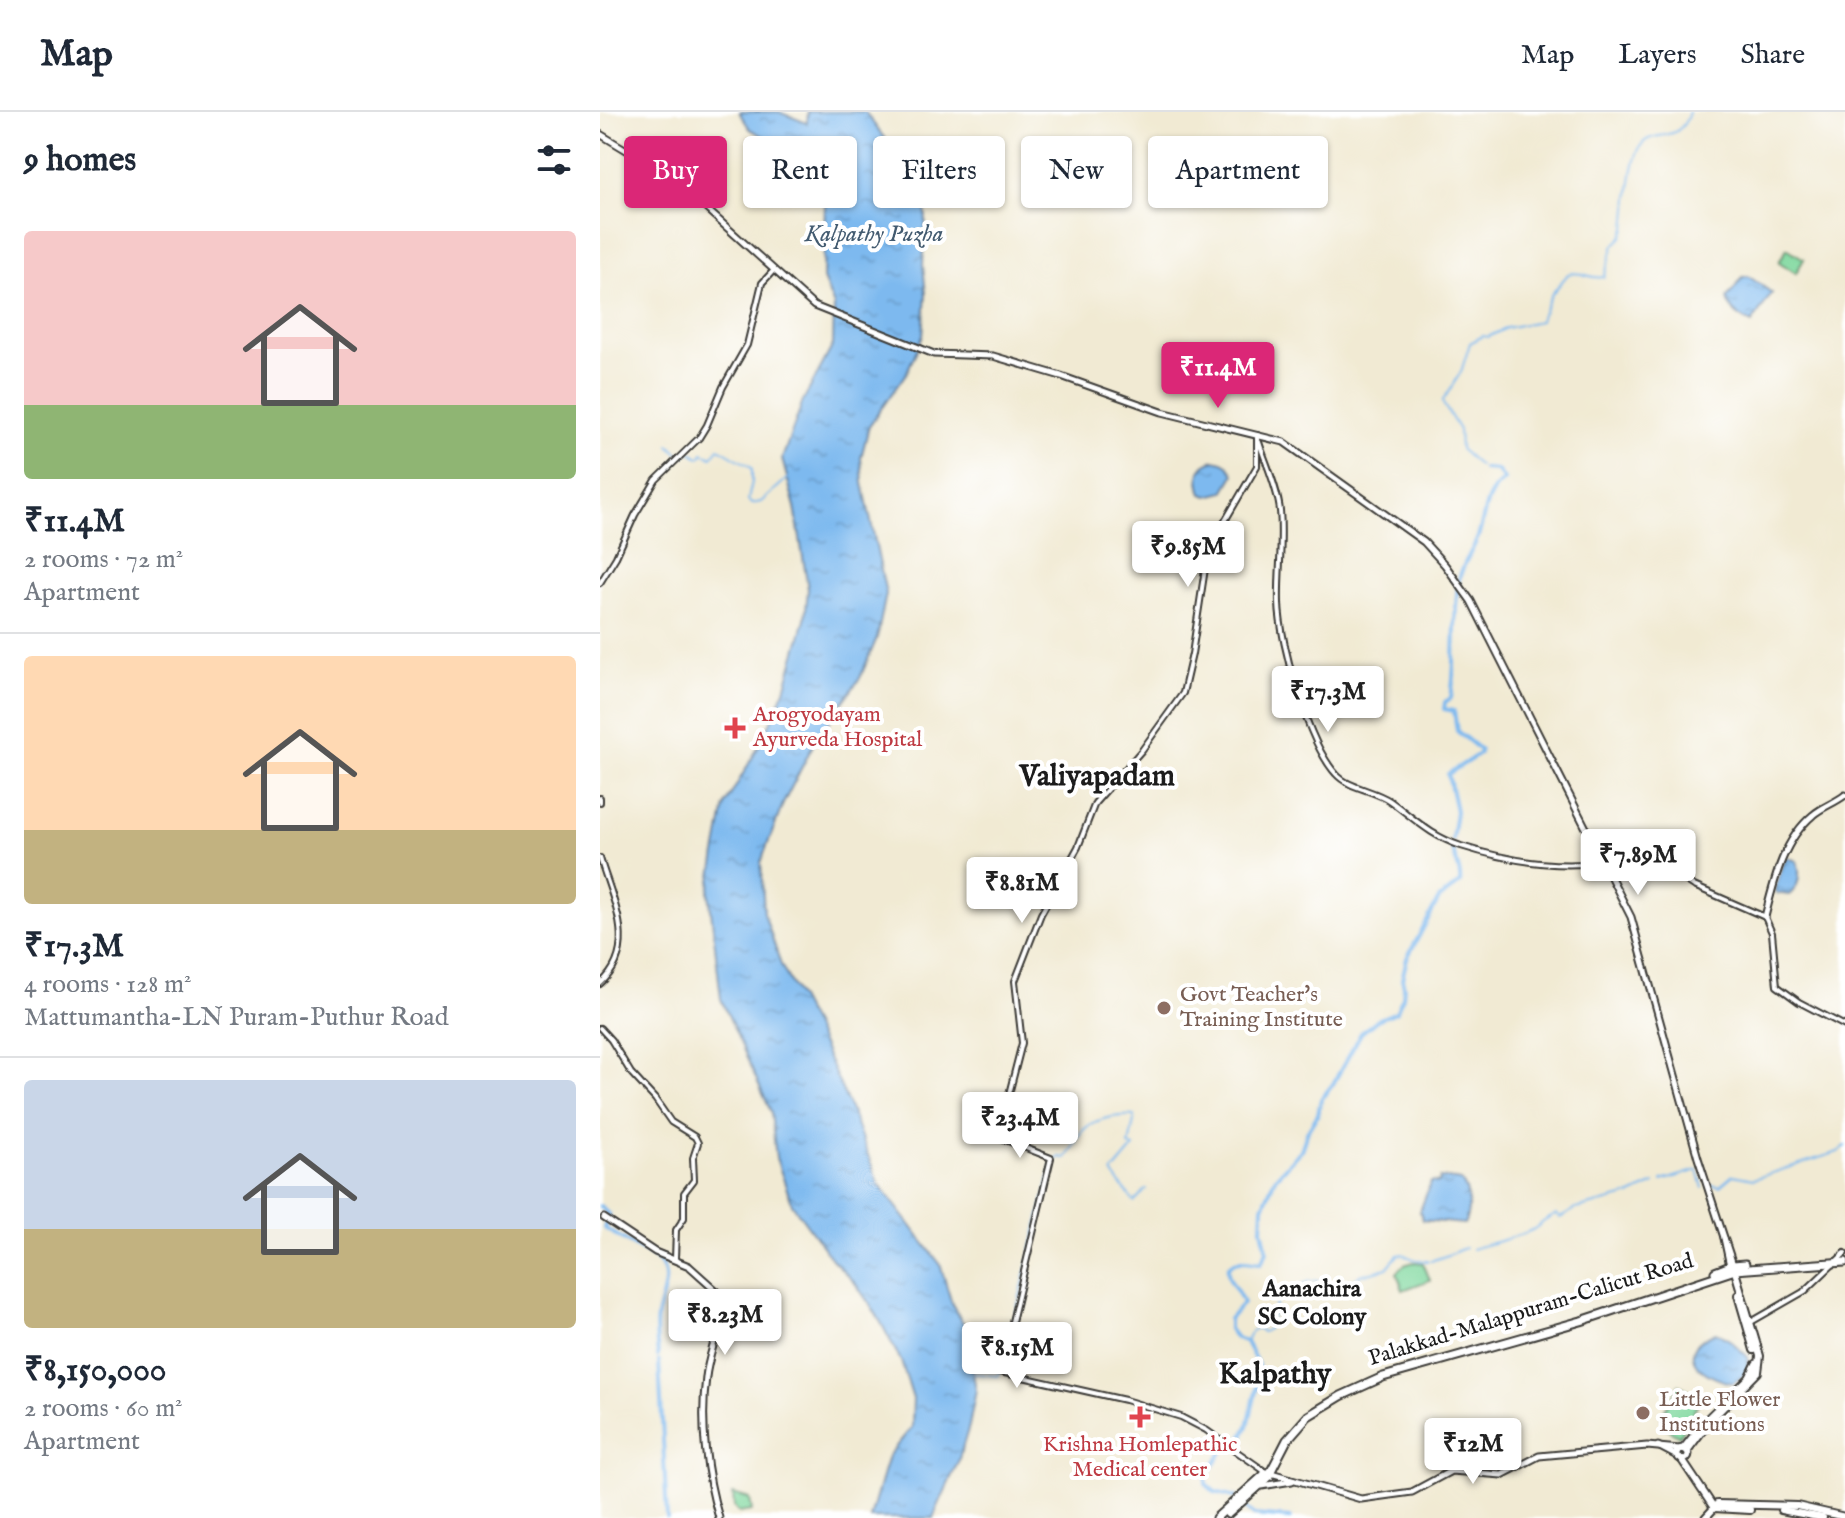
<!DOCTYPE html>
<html lang="en">
<head>
<meta charset="utf-8">
<style>
  :root { --surface:#fff; --page:#f2f2f3; --text:#1f2937; --muted:#747a83; --line:#e0e1e3; --accent:#db2777 }
  body { margin:0; font-family:"IM FELL English",serif; background:var(--page); color:var(--text); height:100vh; display:flex; flex-direction:column; font-size:30px; white-space:nowrap }
  * { box-sizing:border-box; margin:0 }
  p { font-size:26px; color:var(--muted) }
  .icon { flex:none; width:44px; height:44px; fill:none; stroke:currentColor; stroke-width:2; stroke-linecap:round; stroke-linejoin:round }
  .map { position:relative; flex:1; overflow:hidden }
  .sheet { display:flex; flex-direction:column; background:var(--surface); width:600px }
  .sheet>* { flex:none }
  .hud { position:absolute; left:24px; top:24px; width:760px; height:72px; display:flex; gap:16px }
  .price { position:absolute; translate:-50% -68px; padding:0 18px; border-radius:8px; background:#fff; color:#222; font-size:26px; line-height:52px; filter:drop-shadow(0 2px 4px #0008) }
  .price::after { content:''; position:absolute; left:50%; top:48px; width:24px; height:18px; margin-left:-12px; background:inherit; clip-path:polygon(0 0,100% 0,50% 100%) }
  .price.current { background:var(--accent); color:#fff }
  ul { padding:0; list-style:none }
  li { display:grid; align-content:center; gap:16px; height:424px; padding:0 24px }
  li+li { border-top:2px solid var(--line) }
  li span { display:grid; place-items:center; height:248px; border-radius:8px; color:#555 }
  li>.icon { margin-inline-start:auto }
  span .icon { width:144px; height:144px; fill:#fffc; stroke-width:1 }
  li b { font-size:34px }
  h2 { display:flex; justify-content:space-between; align-items:center; height:96px; padding:0 24px; font-size:34px }
  .tag { padding:0 28px; border-radius:8px; background:var(--surface); box-shadow:0 2px 6px #0004; font-size:28px; line-height:72px }
  .tag.current { background:var(--accent); color:#fff }
  header { display:flex; align-items:center; gap:48px; box-sizing:border-box; height:112px; padding:0 40px; background:var(--surface); border-bottom:2px solid var(--line) }
  header strong { font-size:38px }
  nav { display:flex; gap:44px; margin-inline-start:auto; font-size:28px }
  main { display:flex; flex:1; min-height:0 }
  .map>svg:first-child { display:block }
  .green { fill:#7fd89e; stroke:#4e7a5d; stroke-width:2 }
  .water { fill:url(#water-ripples); stroke:#4c6a86; stroke-width:2 }
  .lines { fill:none; stroke-linecap:round; stroke-linejoin:round }
  .stream { stroke:#7db9ef; stroke-width:2 }
  .canal { stroke:#7db9ef; stroke-width:4 }
  .tertiary-casing { stroke:#3c3b37; stroke-width:8 }
  .secondary-casing { stroke:#3c3b37; stroke-width:9 }
  .primary-casing { stroke:#3c3b37; stroke-width:10 }
  .trunk-casing { stroke:#3c3b37; stroke-width:11 }
  .tertiary { stroke:#fff; stroke-width:4 }
  .secondary { stroke:#fff; stroke-width:5 }
  .primary { stroke:#fff; stroke-width:6 }
  .trunk { stroke:#fff; stroke-width:7 }
  .health-dot { fill:#e0444e; stroke:#fff; stroke-width:3 }
  .education-dot { fill:#8d6e63; stroke:#fff; stroke-width:3 }
  .labels { text-anchor:middle; dominant-baseline:central; stroke-width:8; stroke-linejoin:round; paint-order:stroke }
  .health-label { font-size:22px; fill:#be3a42; stroke:#fff; text-anchor:start }
  .education-label { font-size:22px; fill:#785e54; stroke:#fff; text-anchor:start }
  .street-label { font-size:22px; fill:#1c1c1c; stroke:#fff }
  .water-label { font-size:24px; font-style:italic; fill:#435b70; stroke:#fff }
  .neighbourhood-label { font-size:24px; font-weight:bold; fill:#1c1c1c; stroke:#fff }
  .district-label { font-size:30px; font-weight:bold; fill:#1c1c1c; stroke:#fff }
</style>
</head>
<body>
<header>
<strong>Map</strong>
<nav><a>Map</a><a>Layers</a><a>Share</a></nav>
</header>
<main>
<section class="sheet">
<h2>9 homes<svg class="icon" aria-label="filters" viewBox="0 0 24 24"><path d="M4 7h16M4 17h16"/><circle cx="9" cy="7" r="2"/><circle cx="15" cy="17" r="2"/></svg></h2>
<ul>
<li><span style="background:linear-gradient(#f6c9c9 70%,#8fb573 0)"><svg class="icon" aria-label="home" viewBox="0 0 24 24"><path d="M3 11l9-7 9 7M6 9v11h12V9"/></svg></span><div><b>₹11.4M</b><p>2 rooms · 72 m²</p><p>Apartment</p></div></li>
<li><span style="background:linear-gradient(#ffd9b3 70%,#c2b280 0)"><svg class="icon" aria-label="home" viewBox="0 0 24 24"><path d="M3 11l9-7 9 7M6 9v11h12V9"/></svg></span><div><b>₹17.3M</b><p>4 rooms · 128 m²</p><p>Mattumantha-LN Puram-Puthur Road</p></div></li>
<li><span style="background:linear-gradient(#c9d6e8 60%,#c2b280 0)"><svg class="icon" aria-label="home" viewBox="0 0 24 24"><path d="M3 11l9-7 9 7M6 9v11h12V9"/></svg></span><div><b>₹8,150,000</b><p>2 rooms · 60 m²</p><p>Apartment</p></div></li>
</ul>
</section>
<div class="map">
<svg width="1245" height="1406" viewBox="0 0 1245 1406">
  <defs>
    <pattern id="water-ripples" width="26" height="14" patternUnits="userSpaceOnUse" patternTransform="scale(2)"><rect width="26" height="14" fill="#7db9ef"/><path d="M2 4q2-2 4 0t4 0M15 11q2-2 4 0t4 0" fill="none" stroke="#6b9ecc"/></pattern>
  </defs>
  <rect width="100%" height="100%" fill="#fff"/>
  <filter id="ink" filterUnits="userSpaceOnUse"><feTurbulence type="fractalNoise" baseFrequency=".0125" numOctaves="2"/><feDisplacementMap in="SourceGraphic" scale="16" xChannelSelector="R" yChannelSelector="G"/><feConvolveMatrix kernelMatrix="1 2 1 2 8 2 1 2 1" color-interpolation-filters="sRGB"/></filter>
  <filter id="wash" filterUnits="userSpaceOnUse"><feTurbulence type="fractalNoise" baseFrequency=".006" numOctaves="4" result="noise"/><feDisplacementMap in="SourceGraphic" scale="32" xChannelSelector="R" yChannelSelector="G"/><feGaussianBlur stdDeviation="1.8" result="paint"/><feColorMatrix in="noise" values="0 0 0 0 0 0 0 0 0 0 0 0 0 0 0 0 0 1.4 0 .05"/><feComposite in="paint" operator="in"/></filter>
  <g filter="url(#wash)">
    <rect width="100%" height="100%" fill="#f1ead3"/>
    <!-- green -->
    <g class="green">
      <path d="M1187,136L1204,147L1196,161L1179,150Z"/>
      <path d="M631,247L642,256V272H628V251Z"/>
      <path d="M814,1150L823,1151L830,1168L803,1178L797,1161L804,1153Z"/>
      <path d="M1079,1273L1102,1285L1079,1324L1063,1314L1062,1302Z"/>
      <path d="M133,1382L150,1387L152,1399L139,1401L134,1395Z"/>
    </g>
    <!-- water -->
    <g class="water">
      <path d="M139,0H179L207,11L208,0H265L316,69L326,102L323,153L326,182L323,224L307,260L269,314L261,346L263,371L286,482L277,526L260,566L213,633L183,692L161,750L164,801L181,853L213,913L247,989L279,1072L340,1152L352,1192L365,1214L376,1278L369,1314L358,1350L333,1406H270L288,1344L312,1315L313,1287L301,1249L277,1203L255,1171L232,1147L192,1092L176,1046L171,1000L121,887L109,780L125,693L163,627L185,578L205,507L208,477L195,395L182,347L203,289L233,233L234,194L223,167L225,90L213,52L150,17Z"/>
      <path d="M1148,164L1172,181L1152,211C1141,206 1129,198 1127,186L1143,165Z"/>
      <path d="M615,348C626,350 630,353 634,363L624,380L608,384L602,382C597,366 597,352 615,348Z"/>
      <path d="M1186,745L1197,749C1201,762 1200,774 1189,783L1176,781L1175,777Z"/>
      <path d="M840,1066L861,1069C870,1080 870,1099 864,1112L822,1108L820,1099L831,1070L839,1071Z"/>
      <path d="M1116,1220L1131,1229L1148,1245V1260L1133,1271C1101,1265 1070,1240 1116,1220Z"/>
    </g>
    <g class="lines">
      <!-- stream -->
      <g class="stream">
        <path d="M69,333L79,342"/>
        <path d="M84,344L90,339L100,346L103,341L112,345L119,336L148,353L152,356V370L148,388L151,392L161,390L188,366"/>
        <path d="M879,354L860,337L859,318L842,290L861,260L870,231L883,224L888,225L906,216L939,209L951,183L968,162C982,158 990,168 1004,165L1014,133L1022,125L1026,116C1029,95 1030,43 1044,30C1057,18 1081,31 1089,0"/>
        <path d="M1062,1069L1098,1058L1103,1076"/>
        <path d="M1111,1073L1120,1074L1133,1063L1153,1067L1238,1040L1245,1034"/>
        <path d="M872,1137C892,1130 914,1127 934,1117C942,1112 947,1105 956,1103L960,1106L976,1097L1031,1083L1055,1072"/>
        <path d="M683,1188C696,1181 706,1162 723,1171C728,1175 733,1179 739,1182L751,1176L754,1169L760,1163L787,1156L798,1143L803,1142C828,1157 842,1144 865,1136"/>
        <path d="M646,1230L650,1221L656,1217L663,1220L668,1217L677,1189"/>
        <path d="M408,1233L453,1051L459,1045L465,1046C472,1039 474,1031 479,1023C491,1006 516,1003 535,1004L529,1033L534,1035L512,1061L534,1090L546,1077"/>
        <path d="M372,1261L397,1264L399,1260"/>
      </g>
      <!-- canal -->
      <g class="canal">
        <path d="M852,727L856,699L848,662L879,642L880,638L857,619L854,599L844,597L845,590L851,586C857,547 852,507 859,468C862,451 874,438 879,422C886,399 884,383 904,368L897,358L884,357"/>
        <path d="M0,1094L9,1103L4,1116L54,1145C75,1161 61,1183 57,1205C55,1217 57,1231 58,1244"/>
        <path d="M59,1249L67,1406"/>
        <path d="M629,1333L642,1326L648,1314L657,1275L658,1253L646,1230L636,1226L629,1217V1207L643,1191C639,1178 626,1168 628,1155C636,1145 649,1150 661,1151L667,1139L662,1117L663,1095L675,1066L701,1038L708,1018L718,1002L721,987L733,972L761,921L777,908L796,900L803,885L804,874L802,867L807,846L839,787L860,771C862,758 854,747 852,734"/>
        <path d="M625,1336L606,1365V1372L615,1380L635,1385"/>
        <path d="M644,1394L654,1403L690,1406"/>
      </g>
    </g>
  </g>
  <g filter="url(#ink)">
    <g class="lines">
      <defs>
        <g id="tertiary">
          <path d="M657,323V354L611,433L606,450L592,542L583,581L542,638L495,691L478,735L441,802L415,869L422,931L398,1025L451,1046L400,1260L525,1288L581,1305L606,1318L666,1360"/>
          <path d="M659,330C666,352 678,377 680,399C683,430 678,460 679,491C680,533 708,631 736,662C748,676 774,678 790,689C815,707 829,723 861,734C918,752 983,761 1040,741L1055,748L1094,774L1165,805L1172,821L1177,874L1199,890L1245,914"/>
          <path d="M0,471L16,445L35,403L56,368L99,326L107,313L123,275L147,233L162,171L174,158"/>
          <path d="M0,686V690"/>
          <path d="M0,746C12,788 40,837 0,872"/>
          <path d="M0,916L11,928L31,961L55,987L71,1010L95,1025L98,1031L93,1046L94,1068L84,1081V1106L76,1118L75,1147"/>
          <path d="M1151,1210L1205,1179L1245,1141"/>
        </g>
        <g id="secondary">
          <path d="M0,22L71,65L214,194L334,242L393,244L461,264L562,300L684,330L824,430L845,453L871,489L1031,805L1098,1046L1133,1153"/>
          <path d="M1165,805C1174,769 1183,728 1213,703C1222,695 1235,691 1245,683"/>
          <path d="M4,1106L55,1140L89,1154L118,1180C126,1208 109,1237 106,1265C100,1311 106,1362 119,1406"/>
          <path d="M1124,1126L1130,1154"/>
          <path d="M1058,1334L1077,1344"/>
          <path d="M671,1361L761,1387L812,1380L851,1359L902,1363L939,1344L1047,1334L1080,1337"/>
          <path d="M662,1374L692,1369"/>
        </g>
        <g id="primary">
          <path d="M1138,1183L1154,1238"/>
          <circle cx="1083" cy="1342" r="5.5"/>
          <path d="M1083,1337L1106,1308L1149,1266L1156,1252"/>
          <path d="M1087,1339L1108,1311L1158,1260L1160,1244L1134,1156"/>
          <path d="M1082,1348L1114,1396"/>
          <path d="M1117,1392L1197,1394L1245,1405"/>
          <path d="M1114,1396L1150,1398"/>
          <path d="M1181,1398L1223,1406"/>
          <path d="M1105,1406L1116,1394"/>
        </g>
        <g id="trunk">
          <path d="M1115,1160L1133,1153L1145,1152"/>
          <path d="M670,1361V1364H665V1361H670L687,1328L708,1304L741,1284L783,1265L981,1209L1135,1158L1245,1150"/>
          <path d="M628,1402L669,1365"/>
          <path d="M616,1406L665,1362"/>
        </g>
      </defs>
      <!-- tertiary casing -->
      <use href="#tertiary" class="tertiary-casing"/>
      <!-- secondary casing -->
      <use href="#secondary" class="secondary-casing"/>
      <!-- primary casing -->
      <use href="#primary" class="primary-casing"/>
      <!-- trunk casing -->
      <use href="#trunk" class="trunk-casing"/>
      <!-- tertiary -->
      <use href="#tertiary" class="tertiary"/>
      <!-- secondary -->
      <use href="#secondary" class="secondary"/>
      <!-- primary -->
      <use href="#primary" class="primary"/>
      <!-- trunk -->
      <use href="#trunk" class="trunk"/>
    </g>
  </g>
  <!-- markers -->
  <g class="health-dot">
    <path d="M131 604h8v8h8v8h-8v8h-8v-8h-8v-8h8z"/>
    <path d="M536 1293h8v8h8v8h-8v8h-8v-8h-8v-8h8z"/>
  </g>
  <g class="education-dot">
    <circle cx="564" cy="896" r="8"/>
    <circle cx="1043" cy="1301" r="8"/>
  </g>
  <g class="labels">
    <!-- health labels -->
    <g class="health-label">
      <text x="153" y="603">Arogyodayam<tspan x="153" dy="25">Ayurveda Hospital</tspan></text>
      <text x="540" y="1333" text-anchor="middle">Krishna Homlepathic<tspan x="540" dy="25">Medical center</tspan></text>
    </g>
    <!-- education labels -->
    <g class="education-label">
      <text x="580" y="883">Govt Teacher's<tspan x="580" dy="25">Training Institute</tspan></text>
      <text x="1059" y="1288">Little Flower<tspan x="1059" dy="25">Institutions</tspan></text>
    </g>
    <!-- street labels -->
    <g class="street-label">
      <text transform="translate(931 1198) rotate(-17)">Palakkad-Malappuram-Calicut Road</text>
    </g>
    <!-- water labels -->
    <g class="water-label">
      <text x="274" y="122">Kalpathy Puzha</text>
    </g>
    <!-- neighbourhood labels -->
    <g class="neighbourhood-label">
      <text x="712" y="1177">Aanachira<tspan x="712" dy="28">SC Colony</tspan></text>
    </g>
    <!-- district labels -->
    <g class="district-label">
      <text x="497" y="665">Valiyapadam</text>
      <text x="675" y="1263">Kalpathy</text>
    </g>
  </g>
</svg>
<b class="price current" style="left:618px;top:298px">₹11.4M</b>
<b class="price" style="left:588px;top:477px">₹9.85M</b>
<b class="price" style="left:728px;top:622px">₹17.3M</b>
<b class="price" style="left:1038px;top:785px">₹7.89M</b>
<b class="price" style="left:422px;top:813px">₹8.81M</b>
<b class="price" style="left:420px;top:1048px">₹23.4M</b>
<b class="price" style="left:125px;top:1245px">₹8.23M</b>
<b class="price" style="left:417px;top:1278px">₹8.15M</b>
<b class="price" style="left:873px;top:1374px">₹12M</b>
<div class="hud">
<a class="tag current">Buy</a>
<a class="tag">Rent</a>
<a class="tag">Filters</a>
<a class="tag">New</a>
<a class="tag">Apartment</a>
</div>
</div>
</main>
</body>
</html>
